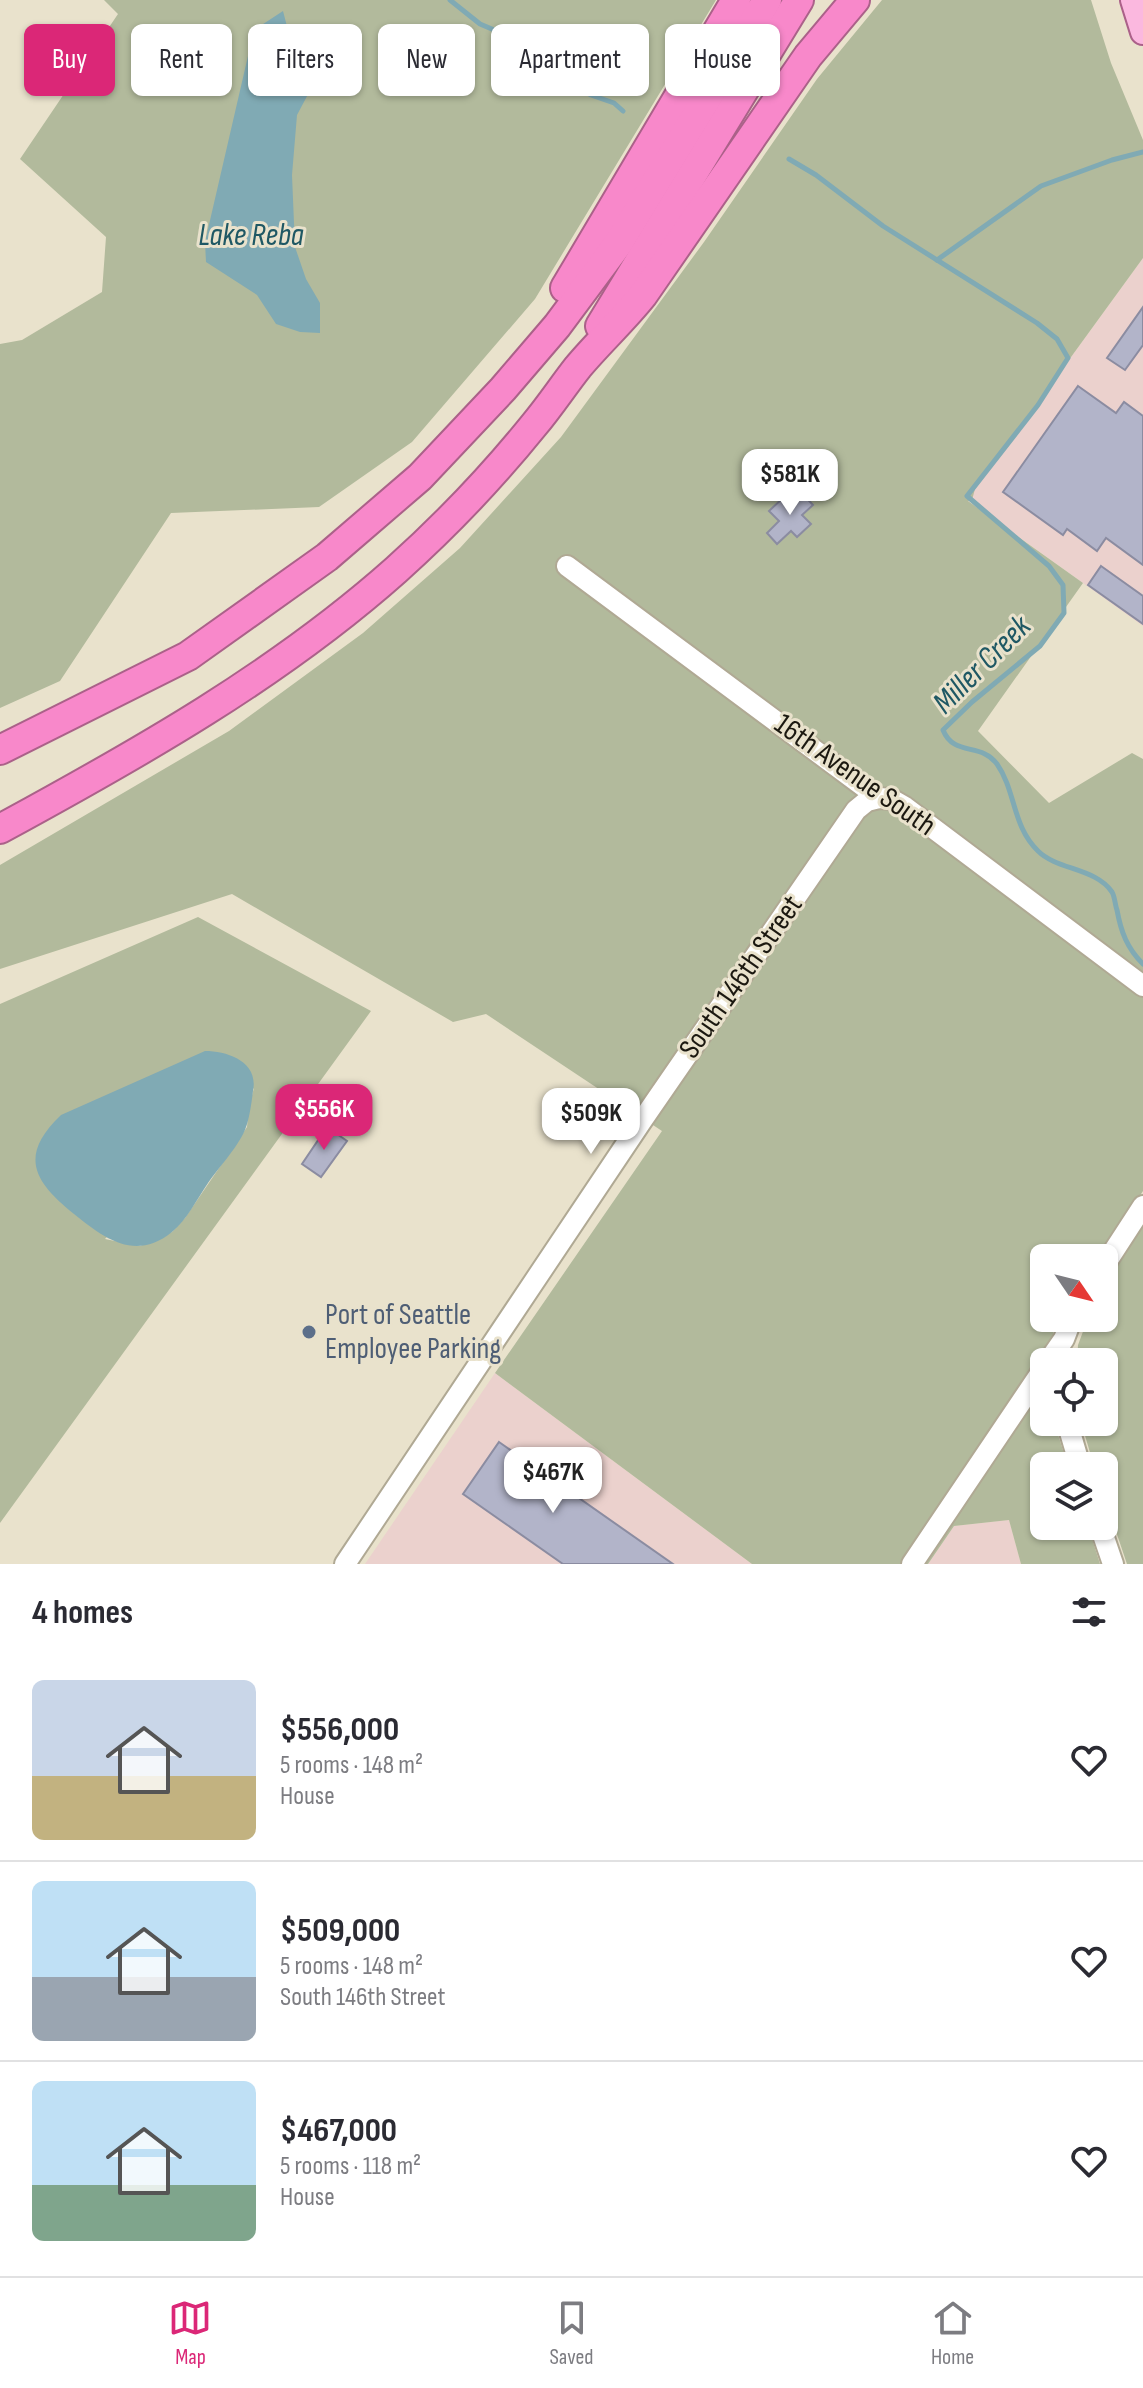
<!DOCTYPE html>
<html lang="en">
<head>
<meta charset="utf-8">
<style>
  :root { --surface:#fff; --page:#f7f7f7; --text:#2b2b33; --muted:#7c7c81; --line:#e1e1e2; --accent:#db2777 }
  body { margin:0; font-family:"Sofia Sans Condensed",sans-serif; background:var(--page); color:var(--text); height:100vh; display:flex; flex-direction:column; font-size:30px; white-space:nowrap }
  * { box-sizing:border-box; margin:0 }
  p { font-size:26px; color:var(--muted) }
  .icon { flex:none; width:44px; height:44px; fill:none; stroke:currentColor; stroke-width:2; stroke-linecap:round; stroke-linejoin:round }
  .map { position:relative; height:1564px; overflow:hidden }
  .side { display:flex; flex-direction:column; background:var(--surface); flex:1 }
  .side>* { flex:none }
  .guide { position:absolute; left:24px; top:24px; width:1096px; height:72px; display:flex; gap:16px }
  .needle { width:52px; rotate:125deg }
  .tools { position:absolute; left:1030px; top:1244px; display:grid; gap:16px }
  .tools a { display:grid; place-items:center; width:88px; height:88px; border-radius:12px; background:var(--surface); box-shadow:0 2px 6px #0004; font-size:40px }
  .price { position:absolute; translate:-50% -68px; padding:0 18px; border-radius:16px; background:#fff; color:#222; font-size:26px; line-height:52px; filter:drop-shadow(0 2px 4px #0008) }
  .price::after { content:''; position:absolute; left:50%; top:48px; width:24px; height:18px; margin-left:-12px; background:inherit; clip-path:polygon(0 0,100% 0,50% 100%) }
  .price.on { background:var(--accent); color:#fff }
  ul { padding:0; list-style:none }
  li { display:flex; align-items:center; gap:24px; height:200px; padding:0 32px }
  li+li { border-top:2px solid var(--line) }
  li span { display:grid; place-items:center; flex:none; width:224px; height:160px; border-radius:12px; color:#555 }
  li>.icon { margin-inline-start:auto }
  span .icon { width:96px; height:96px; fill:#fffc; stroke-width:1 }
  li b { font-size:34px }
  h2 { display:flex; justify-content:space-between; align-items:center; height:96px; padding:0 32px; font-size:34px }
  .chip { padding:0 28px; border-radius:12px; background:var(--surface); box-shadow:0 2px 6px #0004; font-size:28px; line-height:72px }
  .chip.on { background:var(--accent); color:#fff }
  .dock { display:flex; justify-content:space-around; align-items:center; height:112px; border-top:2px solid var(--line); background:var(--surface); font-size:22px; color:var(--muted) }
  .dock a { display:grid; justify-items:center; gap:4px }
  .dock .on { color:var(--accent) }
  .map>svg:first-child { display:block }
  .industrial { fill:#ebd1cd }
  .green { fill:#b2ba9c; fill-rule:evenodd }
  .water { fill:#80aab4 }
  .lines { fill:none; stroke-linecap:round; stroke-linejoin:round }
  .stream { stroke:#80aab4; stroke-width:5 }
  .building { fill:#b2b4c9; stroke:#8b8ca1; stroke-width:2 }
  .minor-casing { stroke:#b0a994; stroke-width:24 }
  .major-casing { stroke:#ab6189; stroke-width:28 }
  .highway-casing { stroke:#ab6189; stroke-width:32 }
  .minor { stroke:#fff; stroke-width:20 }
  .major { stroke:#fbb8df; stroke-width:24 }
  .highway { stroke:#f888ca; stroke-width:28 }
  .service-dot { fill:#5c6f8a; stroke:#e9e2cc; stroke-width:3 }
  .labels { text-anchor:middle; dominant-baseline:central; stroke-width:6; stroke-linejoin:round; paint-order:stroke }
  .street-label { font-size:30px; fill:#1b1810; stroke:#e9e2cc }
  .service-label { font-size:30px; fill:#4e5e75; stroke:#e9e2cc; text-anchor:start }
  .water-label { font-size:32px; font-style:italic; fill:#1f5864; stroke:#e9e2cc }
</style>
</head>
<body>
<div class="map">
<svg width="1143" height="1564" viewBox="0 0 1143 1564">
  <rect width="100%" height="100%" fill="#e9e2cc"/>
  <!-- industrial -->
  <g class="industrial">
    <path d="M1143,258V626L967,500Z"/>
    <path d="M495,1373L752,1564H365Z"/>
    <path d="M1009,1520L1021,1564H928L954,1526Z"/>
  </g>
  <!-- green -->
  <g class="green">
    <path d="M104,0H716L535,299L412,442L319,507L171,513L60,681L0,708V344L22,340L102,292L106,237L20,159L118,14Z"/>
    <path d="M882,0H1091L1111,63L1143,140V258L975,489L972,500L968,501L1083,583L978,731L1049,803L1132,753L1143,759V1191L1099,1258H1044V1318H1061L1054,1329L1049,1362H1044V1422H1054L1068,1466H1044V1526H1088L1100,1564H1021L1009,1520L954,1526L928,1564H752L495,1373L662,1131L486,1014L453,1022L232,894L0,969V865L229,731L363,633L460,548L561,437L704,242L817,79Z"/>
    <path d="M198,917L371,1011L0,1523V1004ZM254,1088L249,1106L247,1127L185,1218L172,1232L140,1246L105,1239Z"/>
    <path d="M1143,1227V1564H1127L1104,1496V1466H1094L1081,1422H1104V1362H1077L1078,1345L1088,1318H1104V1285Z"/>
  </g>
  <!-- water -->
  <g class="water">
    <path d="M283,11L289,34L303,44L322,68L297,115L292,175L295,247L306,279L320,303V333L300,332L276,324L257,295L206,262L205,242L254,30Z"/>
    <path d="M205,1051C228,1051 259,1062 253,1091C252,1100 249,1121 246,1127C240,1145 219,1167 208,1183C197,1199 187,1220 172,1232C135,1262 104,1238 74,1214C34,1182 18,1156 61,1115Z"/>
  </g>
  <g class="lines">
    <!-- stream -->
    <g class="stream">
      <path d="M450,0L480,24L506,35L535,54L557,74L591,95L614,103L623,111"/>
      <path d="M789,159L816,175L883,226L1037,323L1057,339L1068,358L1038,405L967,496L1049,566L1063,585L1064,613L1040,646L972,702L943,730C954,757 981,742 997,764C1016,791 1012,826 1038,851C1057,870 1096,868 1112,892C1115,897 1115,905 1117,910C1121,932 1127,948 1143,964"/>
      <path d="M937,260L1041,186L1112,160L1143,152"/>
    </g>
  </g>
  <!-- building -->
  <g class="building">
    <path d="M1143,307V345L1125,370L1107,358Z"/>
    <path d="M1078,386L1116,413L1124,402L1143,416V565L1106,538L1097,551L1067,529L1063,535L1003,492Z"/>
    <path d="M800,491L813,505L802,515L811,524L797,537L791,531L777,544L767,533L779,521L769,511L785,496L790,500Z"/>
    <path d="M1101,566L1143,596V624L1088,585Z"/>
    <path d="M327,1127L347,1141L321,1177L302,1164Z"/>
    <path d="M499,1442L673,1564H563L463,1494Z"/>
  </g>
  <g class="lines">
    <defs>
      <g id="minor">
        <path d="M567,566L879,798L891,799L905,807L1143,986"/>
        <path d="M1104,1266L1143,1206"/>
        <path d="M1048,1362L1064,1339L1072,1318"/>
        <path d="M1067,1422L1080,1466"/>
        <path d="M1100,1526L1113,1564"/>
        <path d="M345,1564L641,1122L856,810L867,801L879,798"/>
        <path d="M912,1564L1044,1368"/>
      </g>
      <path id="major" d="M1133,0L1143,32"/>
      <g id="highway">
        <path d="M565,288L736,0"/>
        <path d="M600,326L799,0"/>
        <path d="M0,750L188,656L327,557L420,477L503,389L557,326L618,244L767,0"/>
        <path d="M0,829C138,754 278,675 396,570C445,526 492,477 534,425C550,406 563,386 578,367C599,342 623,320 643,295L808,56L855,0"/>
      </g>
    </defs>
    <!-- minor casing -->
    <use href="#minor" class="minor-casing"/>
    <!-- major casing -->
    <use href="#major" class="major-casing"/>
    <!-- highway casing -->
    <use href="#highway" class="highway-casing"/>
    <!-- minor -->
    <use href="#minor" class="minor"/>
    <!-- major -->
    <use href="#major" class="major"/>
    <!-- highway -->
    <use href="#highway" class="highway"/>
  </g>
  <!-- markers -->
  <circle class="service-dot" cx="309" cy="1332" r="8"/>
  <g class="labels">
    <!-- street labels -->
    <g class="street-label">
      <text transform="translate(855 775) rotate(35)">16th Avenue South</text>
      <text transform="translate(741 977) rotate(-55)">South 146th Street</text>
    </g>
    <!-- service labels -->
    <g class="service-label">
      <text x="325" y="1315">Port of Seattle<tspan x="325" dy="34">Employee Parking</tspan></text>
    </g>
    <!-- water labels -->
    <g class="water-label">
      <text x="251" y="235">Lake Reba</text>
      <text transform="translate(982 665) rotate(-45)">Miller Creek</text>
    </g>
  </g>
</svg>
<div class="tools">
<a><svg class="needle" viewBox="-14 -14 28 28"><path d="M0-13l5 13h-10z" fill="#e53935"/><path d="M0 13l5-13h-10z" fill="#7c7c81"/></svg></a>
<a><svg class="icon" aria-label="locate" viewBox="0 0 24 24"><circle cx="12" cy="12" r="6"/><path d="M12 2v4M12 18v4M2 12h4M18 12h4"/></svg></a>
<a><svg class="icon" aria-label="layers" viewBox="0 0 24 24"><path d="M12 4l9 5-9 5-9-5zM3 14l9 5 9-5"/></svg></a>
</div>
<b class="price" style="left:790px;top:517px">$581K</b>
<b class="price on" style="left:324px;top:1152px">$556K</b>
<b class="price" style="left:591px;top:1156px">$509K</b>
<b class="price" style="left:553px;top:1515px">$467K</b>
<div class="guide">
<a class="chip on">Buy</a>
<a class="chip">Rent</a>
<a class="chip">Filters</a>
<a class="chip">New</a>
<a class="chip">Apartment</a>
<a class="chip">House</a>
</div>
</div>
<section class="side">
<h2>4 homes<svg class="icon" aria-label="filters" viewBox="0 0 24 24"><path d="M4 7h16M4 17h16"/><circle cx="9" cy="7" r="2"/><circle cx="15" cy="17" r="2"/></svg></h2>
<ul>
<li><span style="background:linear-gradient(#c9d6e8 60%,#c2b280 0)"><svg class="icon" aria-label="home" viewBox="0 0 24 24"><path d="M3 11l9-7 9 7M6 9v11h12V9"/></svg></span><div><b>$556,000</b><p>5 rooms · 148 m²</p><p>House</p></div><svg class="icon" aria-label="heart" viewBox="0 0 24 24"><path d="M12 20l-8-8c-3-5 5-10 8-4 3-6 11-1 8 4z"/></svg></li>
<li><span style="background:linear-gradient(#bfe0f5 60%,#9aa5b1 0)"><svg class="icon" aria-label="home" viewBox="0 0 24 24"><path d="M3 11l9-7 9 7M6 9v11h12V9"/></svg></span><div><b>$509,000</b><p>5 rooms · 148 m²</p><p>South 146th Street</p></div><svg class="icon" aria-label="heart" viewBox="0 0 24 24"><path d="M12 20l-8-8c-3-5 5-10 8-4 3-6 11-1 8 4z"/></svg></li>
<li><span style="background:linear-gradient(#bfe0f5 65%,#7fa58c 0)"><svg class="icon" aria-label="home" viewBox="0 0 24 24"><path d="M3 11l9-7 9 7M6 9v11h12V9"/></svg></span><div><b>$467,000</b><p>5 rooms · 118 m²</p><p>House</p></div><svg class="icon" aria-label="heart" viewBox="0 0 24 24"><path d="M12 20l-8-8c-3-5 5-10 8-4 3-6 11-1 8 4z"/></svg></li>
</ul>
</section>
<nav class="dock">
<a class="on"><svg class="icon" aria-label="map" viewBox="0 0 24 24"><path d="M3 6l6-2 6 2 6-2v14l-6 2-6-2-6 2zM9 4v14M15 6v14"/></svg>Map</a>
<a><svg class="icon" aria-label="saved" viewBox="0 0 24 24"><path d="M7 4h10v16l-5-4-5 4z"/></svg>Saved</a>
<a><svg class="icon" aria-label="home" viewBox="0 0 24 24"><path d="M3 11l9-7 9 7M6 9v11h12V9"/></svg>Home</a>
</nav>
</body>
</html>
